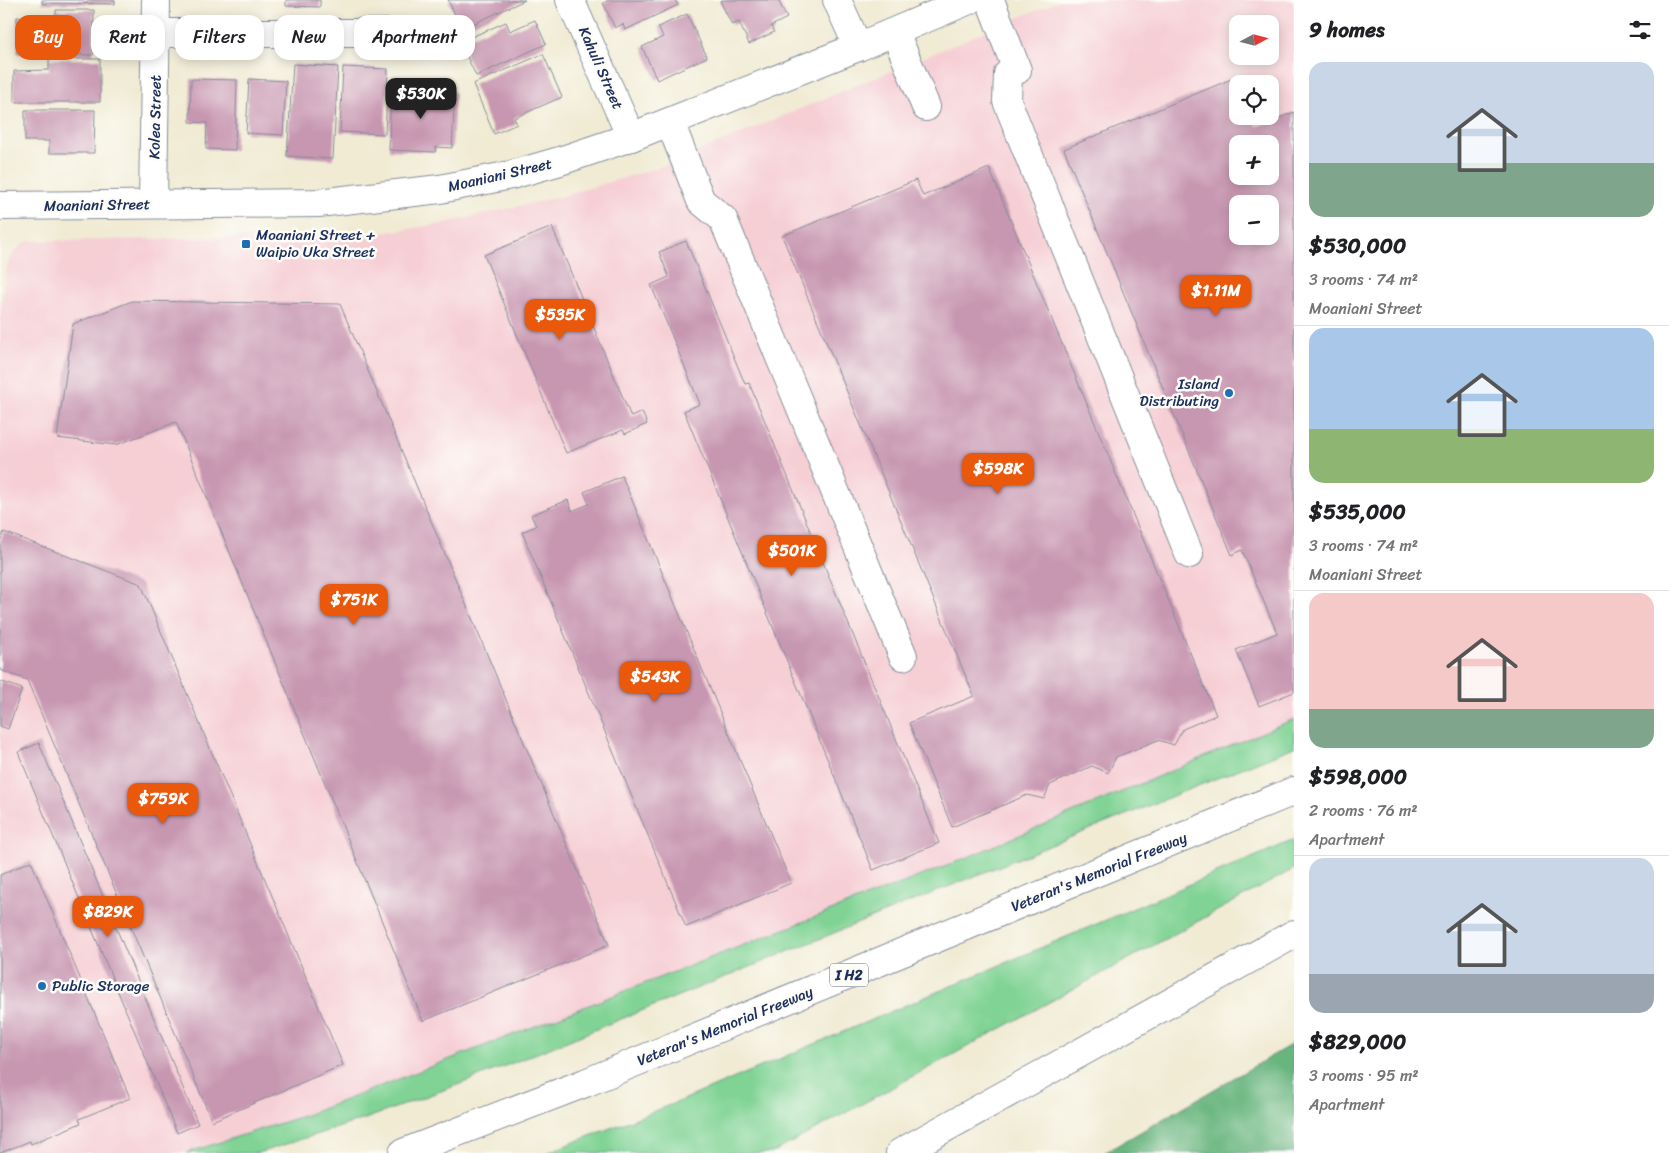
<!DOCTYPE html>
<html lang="en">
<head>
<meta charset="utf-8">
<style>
  :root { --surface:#fff; --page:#f2f2f2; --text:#202124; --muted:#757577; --line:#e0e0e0; --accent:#ea580c }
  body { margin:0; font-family:Sriracha,sans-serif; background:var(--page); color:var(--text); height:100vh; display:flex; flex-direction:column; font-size:19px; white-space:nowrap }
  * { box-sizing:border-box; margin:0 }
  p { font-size:16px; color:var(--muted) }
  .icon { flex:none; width:28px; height:28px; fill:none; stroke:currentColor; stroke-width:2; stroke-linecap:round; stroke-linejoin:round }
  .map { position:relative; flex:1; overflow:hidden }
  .details { display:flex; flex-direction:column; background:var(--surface); width:375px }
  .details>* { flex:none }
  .top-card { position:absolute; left:15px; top:15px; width:475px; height:45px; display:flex; gap:10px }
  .needle { width:32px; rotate:83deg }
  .tools { position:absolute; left:1229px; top:15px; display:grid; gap:10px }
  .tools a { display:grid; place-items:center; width:50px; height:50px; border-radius:10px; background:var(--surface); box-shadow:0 2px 12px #0003; font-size:25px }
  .price { position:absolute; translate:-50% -42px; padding:0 11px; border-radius:10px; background:var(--accent); color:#fff; font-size:16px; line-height:32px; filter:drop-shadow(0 1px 2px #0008) }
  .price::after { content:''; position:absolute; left:50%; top:30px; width:15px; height:11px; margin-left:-8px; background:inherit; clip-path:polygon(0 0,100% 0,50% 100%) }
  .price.selected { background:#222; color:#fff }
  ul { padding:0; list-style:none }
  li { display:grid; align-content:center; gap:10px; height:265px; padding:0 15px }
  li+li { border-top:1px solid var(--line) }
  li span { display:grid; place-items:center; height:155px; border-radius:15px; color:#555 }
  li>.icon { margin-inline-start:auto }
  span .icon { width:90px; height:90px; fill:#fffc; stroke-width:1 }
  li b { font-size:21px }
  h2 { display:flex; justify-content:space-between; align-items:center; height:60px; padding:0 15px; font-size:21px }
  .pill { padding:0 18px; border-radius:15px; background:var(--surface); box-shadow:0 2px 12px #0003; font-size:18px; line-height:45px }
  .pill.selected { background:var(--accent); color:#fff }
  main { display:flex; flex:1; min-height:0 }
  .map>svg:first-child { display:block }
  .built { fill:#f6cfd5; fill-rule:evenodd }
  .green { fill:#80d394; stroke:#4e8179 }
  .forest { fill:#68b57e; stroke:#42726e }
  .building { fill:#c796b1; fill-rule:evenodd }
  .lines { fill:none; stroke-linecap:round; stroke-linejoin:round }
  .minor-casing { stroke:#868d99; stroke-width:30 }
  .highway-casing { stroke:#868d99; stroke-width:30 }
  .minor { stroke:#fff; stroke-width:28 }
  .highway { stroke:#fff; stroke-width:28 }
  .poi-dot { fill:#1f6fb2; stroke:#fdfcf7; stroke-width:2 }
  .labels { text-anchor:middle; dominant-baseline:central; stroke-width:5; stroke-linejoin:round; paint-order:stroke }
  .shield { fill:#fdfcf7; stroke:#5f6c8c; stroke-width:1 }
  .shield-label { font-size:14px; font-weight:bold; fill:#1b2f5e }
  .street-label { font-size:15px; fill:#1b2f5e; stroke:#fdfcf7 }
  .poi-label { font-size:15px; fill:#1b2f5e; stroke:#fdfcf7; text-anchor:start }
</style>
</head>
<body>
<main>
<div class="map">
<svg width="1294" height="1153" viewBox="0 0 1294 1153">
  <rect width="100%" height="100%" fill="#fdfcf7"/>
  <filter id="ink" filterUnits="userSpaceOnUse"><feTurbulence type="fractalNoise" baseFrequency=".02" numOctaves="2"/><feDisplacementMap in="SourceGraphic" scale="10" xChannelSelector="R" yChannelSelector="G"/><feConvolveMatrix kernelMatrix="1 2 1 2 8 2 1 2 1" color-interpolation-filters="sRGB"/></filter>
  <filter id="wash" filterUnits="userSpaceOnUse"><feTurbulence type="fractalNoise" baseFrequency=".0096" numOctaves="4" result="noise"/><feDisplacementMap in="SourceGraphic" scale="20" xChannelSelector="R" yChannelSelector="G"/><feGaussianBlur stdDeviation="1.12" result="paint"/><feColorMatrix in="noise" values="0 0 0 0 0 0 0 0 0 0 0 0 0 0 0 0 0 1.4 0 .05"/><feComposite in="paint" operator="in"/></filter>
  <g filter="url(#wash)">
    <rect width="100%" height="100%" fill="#f1ebd4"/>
    <!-- built -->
    <path class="built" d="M1061,0H1294V719L949,865L309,1114L186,1153H0V316L6,270L10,257L19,247L28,241L359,236L435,225L559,197L663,166ZM1238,24H1270V56H1238ZM1238,84H1270V116H1238ZM1238,144H1270V176H1238ZM1238,204H1270V236H1238Z"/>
    <!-- green -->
    <g class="green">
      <path d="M1294,719V747L468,1081L365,1119L258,1153H186L309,1114L949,865Z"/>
      <path d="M1294,840V869L772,1153H546L683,1100Z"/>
    </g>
    <!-- forest -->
    <path class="forest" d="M1294,1043V1153H1104Z"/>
    <g id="blocks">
      <!-- building -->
      <g class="building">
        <path d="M42,0H115V4L42,3Z"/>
        <path d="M286,0H320V7L286,6Z"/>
        <path d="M448,0H525L462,29Z"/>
        <path d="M609,0H675L678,5L625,30L623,24L615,28L603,3Z"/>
        <path d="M723,0H778L787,18L771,26L774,32L749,44L739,22L732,25L720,1Z"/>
        <path d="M56,10H94L93,55L17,54V17L56,18Z"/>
        <path d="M687,14L707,57L657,80L642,47L663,37L658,27Z"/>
        <path d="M535,20L546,44L476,76L460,42L506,22L510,31Z"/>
        <path d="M543,54L562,97L514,118L517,124L494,134L473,84Z"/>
        <path d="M49,59H100V102H14V71L49,70Z"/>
        <path d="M293,64L338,67L333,159L287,156Z"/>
        <path d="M343,67L388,69L385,134L340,132Z"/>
        <path d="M1236,77L1239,84H1238V116H1253L1257,127L1294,112V692L1259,706L1236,650L1277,633L1242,550L1232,555L1064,149ZM1238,144H1270V176H1238ZM1238,204H1270V236H1238Z"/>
        <path d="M191,79L237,80L235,150L206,149L207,123L190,122Z"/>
        <path d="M249,79L286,81L283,135L246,133Z"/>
        <path d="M391,89L455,92L452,148L436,147L435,152L389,150Z"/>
        <path d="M25,110H95L94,153H49V141H25Z"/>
        <path d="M989,168L1216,715L1183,729L1174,745L1158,740L1116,757L1108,773L1092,766L1050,785L1044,799L1027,795L952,827L909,723L974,696L782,236L916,180L923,196Z"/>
        <path d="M552,227L631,417L642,412L647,424L625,434L623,430L566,453L484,255Z"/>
        <path d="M686,241L745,384L749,383L939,843L873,870L684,411L700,404L651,285L669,277L659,252Z"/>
        <path d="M132,301L340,304L609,945L423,1021L176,422L116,445L57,438L73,324Z"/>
        <path d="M622,476L791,883L686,927L522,532L536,526L531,515L568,500L572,511L589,504L584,492Z"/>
        <path d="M4,532L141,584L343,1065L212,1121L27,680L0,670V541Z"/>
        <path d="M0,681L22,689L8,729L0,726Z"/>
        <path d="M39,743L198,1124L177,1133L18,752Z"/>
        <path d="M31,861L130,1098L79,1119L81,1123L31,1144L30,1141L0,1153V875Z"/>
      </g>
    </g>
  </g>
  <g filter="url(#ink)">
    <use href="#blocks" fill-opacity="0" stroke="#868d99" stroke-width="1"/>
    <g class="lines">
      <defs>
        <g id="minor">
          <path d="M570,0L631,137"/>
          <path d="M837,0L858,47"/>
          <path d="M990,0L1017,70L1008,74L1007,101L1189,554"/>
          <path d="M895,32L926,107"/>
          <path d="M156,33H395"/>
          <path d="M670,122L701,201L723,219L903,656"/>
          <path d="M153,204L156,0"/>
          <path d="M0,206L318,203L440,189L511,175L560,161L631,137L858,47L969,0"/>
        </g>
        <g id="highway">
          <path d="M403,1153L585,1083L1294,791"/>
          <path d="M900,1153L1294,934"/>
        </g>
      </defs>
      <!-- minor casing -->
      <use href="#minor" class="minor-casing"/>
      <!-- highway casing -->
      <use href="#highway" class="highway-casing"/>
      <!-- minor -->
      <use href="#minor" class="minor"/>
      <!-- highway -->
      <use href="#highway" class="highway"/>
    </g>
  </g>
  <!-- markers -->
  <g class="poi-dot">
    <rect x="241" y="239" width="10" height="10" rx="2.5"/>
    <circle cx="1229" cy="393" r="5"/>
    <circle cx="42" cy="986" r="5"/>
  </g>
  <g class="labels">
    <!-- shield labels -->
    <rect class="shield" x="830" y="963.5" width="38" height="23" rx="4"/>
    <g class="shield-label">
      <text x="849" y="975">I H2</text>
    </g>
    <!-- street labels -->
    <g class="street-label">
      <text transform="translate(601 68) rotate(66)">Kahuli Street</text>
      <text transform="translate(155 117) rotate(-89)">Kolea Street</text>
      <text transform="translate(500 175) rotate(-13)">Moaniani Street</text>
      <text transform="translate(97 205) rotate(-1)">Moaniani Street</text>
      <text transform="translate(1099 872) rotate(-22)">Veteran's Memorial Freeway</text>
      <text transform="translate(725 1026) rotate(-22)">Veteran's Memorial Freeway</text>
    </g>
    <!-- poi labels -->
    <g class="poi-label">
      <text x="256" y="235">Moaniani Street +<tspan x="256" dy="17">Waipio Uka Street</tspan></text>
      <text x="1219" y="384" text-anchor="end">Island<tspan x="1219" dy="17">Distributing</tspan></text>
      <text x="52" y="986">Public Storage</text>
    </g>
  </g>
</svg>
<div class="tools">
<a><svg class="needle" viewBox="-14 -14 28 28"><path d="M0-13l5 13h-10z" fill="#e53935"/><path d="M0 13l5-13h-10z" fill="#757577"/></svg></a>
<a><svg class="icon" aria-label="locate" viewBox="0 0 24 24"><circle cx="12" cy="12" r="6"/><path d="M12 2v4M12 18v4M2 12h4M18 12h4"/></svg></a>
<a>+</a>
<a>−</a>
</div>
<b class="price selected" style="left:421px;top:120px">$530K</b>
<b class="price" style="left:1216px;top:317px">$1.11M</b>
<b class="price" style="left:560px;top:341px">$535K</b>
<b class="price" style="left:998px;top:495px">$598K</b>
<b class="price" style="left:792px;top:577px">$501K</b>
<b class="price" style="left:354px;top:626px">$751K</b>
<b class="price" style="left:655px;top:703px">$543K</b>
<b class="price" style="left:163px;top:825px">$759K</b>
<b class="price" style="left:108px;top:938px">$829K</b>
<div class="top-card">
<a class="pill selected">Buy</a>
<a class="pill">Rent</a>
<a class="pill">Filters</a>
<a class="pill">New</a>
<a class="pill">Apartment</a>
</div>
</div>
<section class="details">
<h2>9 homes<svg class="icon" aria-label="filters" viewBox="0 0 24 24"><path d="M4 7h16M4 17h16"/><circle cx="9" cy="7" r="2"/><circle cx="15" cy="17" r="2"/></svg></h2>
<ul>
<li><span style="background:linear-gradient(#c9d6e8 65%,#7fa58c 0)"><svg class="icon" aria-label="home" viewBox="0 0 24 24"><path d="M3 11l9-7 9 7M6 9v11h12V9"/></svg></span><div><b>$530,000</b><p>3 rooms · 74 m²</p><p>Moaniani Street</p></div></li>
<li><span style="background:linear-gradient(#a9c7e8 65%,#8fb573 0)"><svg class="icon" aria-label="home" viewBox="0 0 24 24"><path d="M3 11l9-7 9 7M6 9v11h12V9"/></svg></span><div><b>$535,000</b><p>3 rooms · 74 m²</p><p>Moaniani Street</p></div></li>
<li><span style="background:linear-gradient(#f6c9c9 75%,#7fa58c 0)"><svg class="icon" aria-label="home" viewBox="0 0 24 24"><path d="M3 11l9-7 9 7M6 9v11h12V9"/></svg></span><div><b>$598,000</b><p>2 rooms · 76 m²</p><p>Apartment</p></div></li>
<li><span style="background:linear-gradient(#c9d6e8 75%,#9aa5b1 0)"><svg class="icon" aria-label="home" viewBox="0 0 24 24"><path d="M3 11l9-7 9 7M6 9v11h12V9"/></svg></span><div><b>$829,000</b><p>3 rooms · 95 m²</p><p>Apartment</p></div></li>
</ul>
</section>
</main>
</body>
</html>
